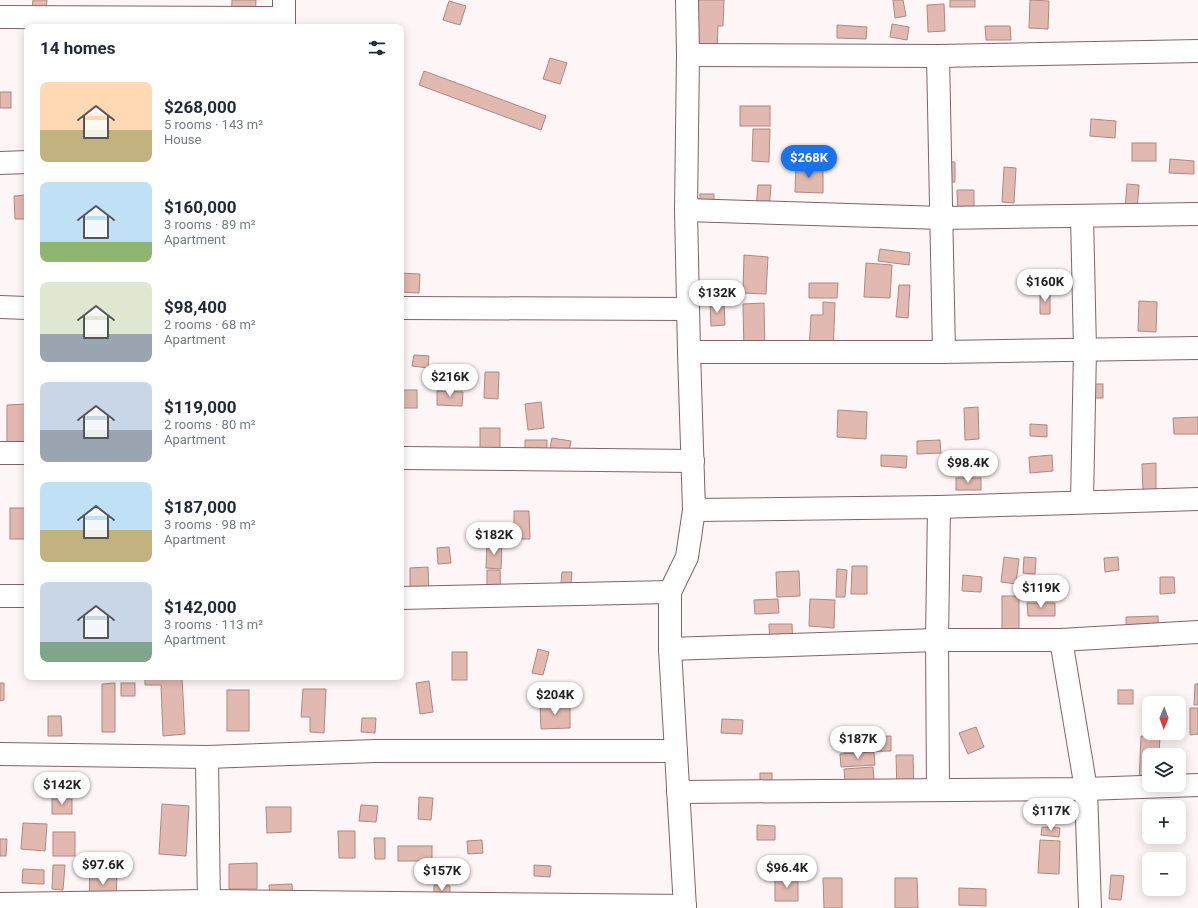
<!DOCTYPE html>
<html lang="en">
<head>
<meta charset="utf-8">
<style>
  :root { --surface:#fff; --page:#f6f6f7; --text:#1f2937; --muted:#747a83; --accent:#1a73e8 }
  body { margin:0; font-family:Roboto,sans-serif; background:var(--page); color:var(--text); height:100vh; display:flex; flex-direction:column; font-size:15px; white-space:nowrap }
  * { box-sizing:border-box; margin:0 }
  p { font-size:13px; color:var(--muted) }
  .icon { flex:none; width:22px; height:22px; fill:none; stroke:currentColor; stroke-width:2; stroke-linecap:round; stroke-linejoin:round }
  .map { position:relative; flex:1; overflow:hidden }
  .side { position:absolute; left:24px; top:24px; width:380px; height:656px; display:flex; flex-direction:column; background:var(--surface); border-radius:8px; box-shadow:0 2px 10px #0003 }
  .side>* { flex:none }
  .needle { width:26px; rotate:181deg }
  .controls { position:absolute; left:1142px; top:696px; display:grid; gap:8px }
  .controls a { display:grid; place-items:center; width:44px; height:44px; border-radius:8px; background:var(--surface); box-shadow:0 2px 10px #0003; font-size:20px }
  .price { position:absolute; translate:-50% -34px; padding:0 9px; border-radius:14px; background:#fff; color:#222; font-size:13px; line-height:26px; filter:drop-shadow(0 1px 2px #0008) }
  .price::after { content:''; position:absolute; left:50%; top:24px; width:12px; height:9px; margin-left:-6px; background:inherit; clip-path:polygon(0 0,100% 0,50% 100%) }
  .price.current { background:var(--accent); color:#fff }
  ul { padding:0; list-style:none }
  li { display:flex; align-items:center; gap:12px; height:100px; padding:0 16px }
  li span { display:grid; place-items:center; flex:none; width:112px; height:80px; border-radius:8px; color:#555 }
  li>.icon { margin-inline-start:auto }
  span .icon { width:48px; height:48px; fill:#fffc; stroke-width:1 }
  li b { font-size:17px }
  h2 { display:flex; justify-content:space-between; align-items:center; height:48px; padding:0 16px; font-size:17px }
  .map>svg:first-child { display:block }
  .building { fill:#e2b9b1; stroke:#af8880 }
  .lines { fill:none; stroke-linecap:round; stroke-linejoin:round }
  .minor-casing { stroke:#866169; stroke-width:24 }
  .minor { stroke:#fff; stroke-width:22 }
</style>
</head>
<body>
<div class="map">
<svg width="1198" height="908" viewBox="0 0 1198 908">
  <rect width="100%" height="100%" fill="#fef5f7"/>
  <!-- building -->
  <g class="building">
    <path d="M33,0H47L45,21L31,20Z"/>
    <path d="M232,0H256L255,21H231Z"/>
    <path d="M690,0H724L723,26H718L717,49L689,48Z"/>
    <path d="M893,0H903L906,16L895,18Z"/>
    <rect x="950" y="0" width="25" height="7"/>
    <path d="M1030,0L1049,1L1048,29L1029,28Z"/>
    <path d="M449,1L466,6L460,25L443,20Z"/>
    <path d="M944,4L945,31L928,32L927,5Z"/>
    <path d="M892,24L909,27L907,40L890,37Z"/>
    <path d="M837,25L867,27L866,39L837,38Z"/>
    <path d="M985,26H1010L1011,40H986Z"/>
    <path d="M550,58L567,63L560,84L543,79Z"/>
    <path d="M424,71L546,116L541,130L419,85Z"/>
    <rect x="0" y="92" width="11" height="16"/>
    <rect x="740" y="106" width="30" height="20"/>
    <path d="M1091,119L1116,121L1115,138L1090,136Z"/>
    <path d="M753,129H770L769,162L752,161Z"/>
    <rect x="1132" y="143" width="24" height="18"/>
    <path d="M1170,159L1194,161V174L1169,173Z"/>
    <path d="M946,162H955V182H947Z"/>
    <path d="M796,165L823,166V193L795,192Z"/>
    <path d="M1004,167L1016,168L1014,203L1002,202Z"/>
    <path d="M1127,184L1139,185L1137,211L1125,210Z"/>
    <path d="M758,185H771L769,210L756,209Z"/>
    <path d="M957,190H974V215H958Z"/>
    <rect x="700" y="194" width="14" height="21"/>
    <path d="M25,195V219H15L14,196Z"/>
    <path d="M880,249L910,253L909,265L878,261Z"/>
    <path d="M744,255L768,257L766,294L743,293Z"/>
    <path d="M866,263L892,265L890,298L864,297Z"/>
    <path d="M401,273L420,274L419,293L401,292Z"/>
    <path d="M809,283H838L837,298H809Z"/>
    <path d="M899,285H910L908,318L896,317Z"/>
    <path d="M1050,291V314H1040V292Z"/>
    <path d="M1139,301L1157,302L1156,332L1138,331Z"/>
    <path d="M710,302H724L725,325L711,326Z"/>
    <path d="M823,302L835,303L833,353L809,352L811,315H823Z"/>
    <path d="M764,303L765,353L744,354L743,304Z"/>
    <path d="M414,355L429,356L428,368L412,366Z"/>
    <path d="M485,372H499L498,399L484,398Z"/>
    <rect x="1086" y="384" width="17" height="14"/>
    <rect x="401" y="390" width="16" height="18"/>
    <path d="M437,391L463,392L462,406L437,405Z"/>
    <path d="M541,402L544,428L528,430L525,404Z"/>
    <path d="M27,404V457H7V405Z"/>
    <path d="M978,407L979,439L965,440L964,408Z"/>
    <path d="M838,410L867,412L866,439L837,437Z"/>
    <path d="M1198,417V434H1174L1173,418Z"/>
    <path d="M1030,424L1047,425V437L1030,436Z"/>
    <rect x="480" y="428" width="20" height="28"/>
    <path d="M552,438L571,441L568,457L549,454Z"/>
    <path d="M525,440H547V455L525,456Z"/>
    <path d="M940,440L941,453L917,454V441Z"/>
    <path d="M881,455L907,456L906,468L881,466Z"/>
    <path d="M1052,455L1053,471L1030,473L1029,457Z"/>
    <path d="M1156,463V492H1143L1142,464Z"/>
    <rect x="956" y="478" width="25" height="12"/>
    <rect x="10" y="508" width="17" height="31"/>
    <path d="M514,511H529L530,539H514Z"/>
    <path d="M487,542L502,543L501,569L486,568Z"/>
    <path d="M449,547L451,563L438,564L437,548Z"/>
    <path d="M1004,557L1019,559L1016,584L1001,582Z"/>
    <path d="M1024,557L1036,558L1035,574L1023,573Z"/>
    <path d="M1118,557L1119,570L1105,572L1104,558Z"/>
    <path d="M852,566H867V594H851Z"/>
    <path d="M428,567L429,595H410V568Z"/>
    <path d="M837,569L847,570L845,597H836Z"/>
    <path d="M487,570H500L501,599H487Z"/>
    <path d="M799,571L800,596L777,597L776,572Z"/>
    <path d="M562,572H572L570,595L560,594Z"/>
    <path d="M963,575L982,577L981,592L962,591Z"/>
    <path d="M1050,577L1051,592L1038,593L1037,578Z"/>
    <path d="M1160,577H1174L1175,593L1160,594Z"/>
    <rect x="1002" y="596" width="17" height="54"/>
    <path d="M778,599L779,613L755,614L754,600Z"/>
    <path d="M810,599L835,600L834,628L809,626Z"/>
    <path d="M1027,603H1055V616H1028Z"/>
    <path d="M1158,616L1159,646L1127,647L1126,617Z"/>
    <path d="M769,624H792L793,649L770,650Z"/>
    <path d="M538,649L549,652L543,675L532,673Z"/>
    <rect x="452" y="652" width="15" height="28"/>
    <path d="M145,677H182L185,734L163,736L161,685H145Z"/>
    <path d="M429,681L433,712L420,714L416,683Z"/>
    <path d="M0,683H4V700L0,701Z"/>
    <path d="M115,683V732H102V684Z"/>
    <rect x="121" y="683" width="14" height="13"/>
    <path d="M1195,684H1198V705H1194Z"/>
    <path d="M303,689H326L324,733L310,732V717H301Z"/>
    <rect x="227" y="690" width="22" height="41"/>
    <rect x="1118" y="690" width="15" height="14"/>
    <path d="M570,703V728L541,729L540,704Z"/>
    <path d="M1179,708H1181L1184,733L1170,734L1179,733Z"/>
    <path d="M1190,708H1198V734L1190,735Z"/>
    <path d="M48,716H61L62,736H48Z"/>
    <path d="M362,718H376L375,733L361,732Z"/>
    <path d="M722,719L743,720L742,734L721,733Z"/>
    <path d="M976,727L984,747L968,754L959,733Z"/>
    <path d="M891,736V751L843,752V737Z"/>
    <path d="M1141,736L1160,737L1159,755H1149V785L1139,784Z"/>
    <path d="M874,752L875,765L841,767L840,754Z"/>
    <path d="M896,755H913L914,792L897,793Z"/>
    <path d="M873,767L875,792L846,794L844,769Z"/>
    <rect x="760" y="773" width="12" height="20"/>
    <path d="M419,797L433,798L431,820L418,819Z"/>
    <rect x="52" y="799" width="20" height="15"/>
    <path d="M162,804L189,806L186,856L159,854Z"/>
    <path d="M361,805L378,806L376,822L359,821Z"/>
    <path d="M266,807H291V832L267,833Z"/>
    <path d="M23,823L47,824L45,851L21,849Z"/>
    <path d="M757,825L775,826V840H757Z"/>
    <path d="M1042,827L1060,828L1059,837L1041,835Z"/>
    <path d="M338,831H355V858H339Z"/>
    <rect x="53" y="832" width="22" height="24"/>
    <path d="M374,838H385V859H375Z"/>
    <path d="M0,839H7L6,856H0Z"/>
    <path d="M482,840L483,853L468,854L467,841Z"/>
    <path d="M1040,840L1060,841L1059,874L1038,873Z"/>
    <rect x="398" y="846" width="34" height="15"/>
    <path d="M257,863V889H229V864Z"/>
    <path d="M53,865H65L63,890L52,889Z"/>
    <path d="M90,865L117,866L116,907L89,906Z"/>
    <path d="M534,865L551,866L550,877L534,876Z"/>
    <path d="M23,869L44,870V884L22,883Z"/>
    <path d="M1111,875L1124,876L1121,900L1109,899Z"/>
    <path d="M798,877V901H775V878Z"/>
    <path d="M823,878H842V908H824Z"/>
    <path d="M895,878H917L918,908H895Z"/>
    <path d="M292,884L293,908H271L269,885Z"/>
    <path d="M434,885L450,886V900L434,899Z"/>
    <path d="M959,888L986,889V906L959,905Z"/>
  </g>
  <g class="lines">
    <defs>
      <g id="minor">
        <path d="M0,17L284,18"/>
        <path d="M284,27V0"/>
        <path d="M688,55L938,56L1198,51"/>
        <path d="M938,56L944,352"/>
        <path d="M0,163L27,162"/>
        <path d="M686,210L942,218L1198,214"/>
        <path d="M1082,216L1085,349L1082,502"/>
        <path d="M0,307L27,308"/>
        <path d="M401,308L688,309"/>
        <path d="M689,352H944L1198,348"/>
        <path d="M0,453H27"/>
        <path d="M401,458L693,461"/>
        <path d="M694,510L939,507L1198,499"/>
        <path d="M0,596H27"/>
        <path d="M401,598L670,592"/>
        <path d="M1061,640L1086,789L1090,908"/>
        <path d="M670,649L937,640H1061L1198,632"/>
        <path d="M0,754L207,757L376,751H676"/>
        <path d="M207,757L209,908"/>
        <path d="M938,790L937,640L939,507"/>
        <path d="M678,792L1086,789L1198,785"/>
        <path d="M0,904L209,901L685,906"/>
        <path d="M685,908L670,649V592L687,557L694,510L689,352L686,210L688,55L687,0"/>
      </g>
    </defs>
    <!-- minor casing -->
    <use href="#minor" class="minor-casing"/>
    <!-- minor -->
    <use href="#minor" class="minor"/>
  </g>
</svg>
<div class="controls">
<a><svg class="needle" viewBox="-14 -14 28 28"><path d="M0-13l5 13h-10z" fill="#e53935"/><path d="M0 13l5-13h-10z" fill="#747a83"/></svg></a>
<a><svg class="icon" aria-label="layers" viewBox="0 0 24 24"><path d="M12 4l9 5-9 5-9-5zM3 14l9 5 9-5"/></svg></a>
<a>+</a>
<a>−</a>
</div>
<b class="price current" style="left:809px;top:179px">$268K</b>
<b class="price" style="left:1045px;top:303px">$160K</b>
<b class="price" style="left:717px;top:314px">$132K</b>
<b class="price" style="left:450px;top:398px">$216K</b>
<b class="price" style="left:968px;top:484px">$98.4K</b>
<b class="price" style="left:494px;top:556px">$182K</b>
<b class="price" style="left:1041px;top:609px">$119K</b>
<b class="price" style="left:555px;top:716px">$204K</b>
<b class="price" style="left:858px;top:760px">$187K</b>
<b class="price" style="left:62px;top:806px">$142K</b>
<b class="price" style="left:1051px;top:832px">$117K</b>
<b class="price" style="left:103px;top:886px">$97.6K</b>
<b class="price" style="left:787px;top:889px">$96.4K</b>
<b class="price" style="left:442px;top:892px">$157K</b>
<section class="side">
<h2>14 homes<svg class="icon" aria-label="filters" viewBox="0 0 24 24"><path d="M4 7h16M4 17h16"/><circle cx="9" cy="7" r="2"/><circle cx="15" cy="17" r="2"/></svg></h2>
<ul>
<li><span style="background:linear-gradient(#ffd9b3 60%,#c2b280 0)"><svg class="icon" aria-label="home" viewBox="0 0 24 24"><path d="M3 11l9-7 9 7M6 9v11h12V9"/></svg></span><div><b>$268,000</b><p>5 rooms · 143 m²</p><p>House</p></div></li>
<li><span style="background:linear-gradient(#bfe0f5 75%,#8fb573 0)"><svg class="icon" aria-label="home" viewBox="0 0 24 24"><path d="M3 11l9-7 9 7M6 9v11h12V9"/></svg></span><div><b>$160,000</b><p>3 rooms · 89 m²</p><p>Apartment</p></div></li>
<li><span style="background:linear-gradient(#dfe7d0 65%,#9aa5b1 0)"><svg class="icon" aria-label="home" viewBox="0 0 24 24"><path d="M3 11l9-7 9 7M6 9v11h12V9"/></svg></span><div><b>$98,400</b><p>2 rooms · 68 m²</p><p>Apartment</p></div></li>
<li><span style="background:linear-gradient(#c9d6e8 60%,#9aa5b1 0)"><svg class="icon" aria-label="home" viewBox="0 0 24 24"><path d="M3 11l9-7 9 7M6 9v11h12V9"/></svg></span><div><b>$119,000</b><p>2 rooms · 80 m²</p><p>Apartment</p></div></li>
<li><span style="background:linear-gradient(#bfe0f5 60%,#c2b280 0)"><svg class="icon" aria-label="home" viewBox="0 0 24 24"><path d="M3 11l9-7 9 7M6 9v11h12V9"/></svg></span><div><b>$187,000</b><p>3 rooms · 98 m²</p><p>Apartment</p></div></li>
<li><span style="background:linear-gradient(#c9d6e8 75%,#7fa58c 0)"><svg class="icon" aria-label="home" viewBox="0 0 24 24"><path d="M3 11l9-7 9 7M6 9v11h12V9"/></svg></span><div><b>$142,000</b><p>3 rooms · 113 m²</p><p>Apartment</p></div></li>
</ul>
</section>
</div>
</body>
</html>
